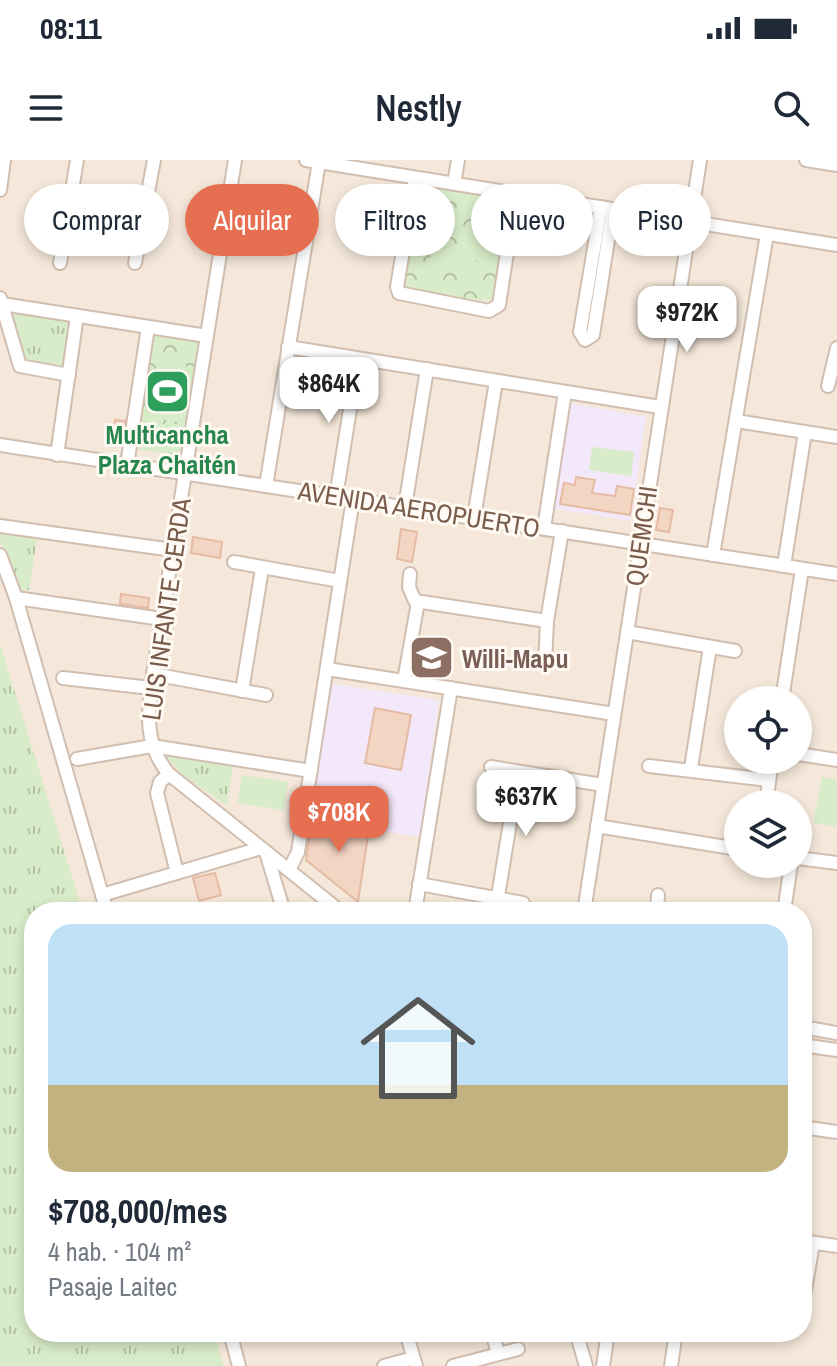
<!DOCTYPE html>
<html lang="es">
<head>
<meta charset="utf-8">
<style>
  :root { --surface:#fff; --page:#f6f6f7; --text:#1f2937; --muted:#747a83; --line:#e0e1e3; --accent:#e76f51 }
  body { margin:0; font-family:"Archivo Narrow",sans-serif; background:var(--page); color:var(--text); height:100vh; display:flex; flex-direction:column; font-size:30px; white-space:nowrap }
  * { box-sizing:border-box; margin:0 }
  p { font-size:26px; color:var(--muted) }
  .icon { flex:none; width:44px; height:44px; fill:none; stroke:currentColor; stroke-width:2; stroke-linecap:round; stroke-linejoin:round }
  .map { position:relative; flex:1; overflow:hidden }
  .side { position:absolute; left:24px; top:742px; width:788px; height:440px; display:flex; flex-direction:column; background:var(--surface); border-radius:32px; box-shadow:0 4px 12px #0003 }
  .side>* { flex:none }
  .banner { position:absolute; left:24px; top:24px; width:790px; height:72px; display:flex; gap:16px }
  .controls { position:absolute; left:724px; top:526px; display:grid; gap:16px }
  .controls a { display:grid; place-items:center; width:88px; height:88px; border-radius:50%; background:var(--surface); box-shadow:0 4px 12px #0003; font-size:40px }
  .price { position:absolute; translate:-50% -68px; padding:0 18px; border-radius:16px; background:#fff; color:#222; font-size:26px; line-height:52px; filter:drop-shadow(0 2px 4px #0008) }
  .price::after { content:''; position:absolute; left:50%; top:48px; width:24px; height:18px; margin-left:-12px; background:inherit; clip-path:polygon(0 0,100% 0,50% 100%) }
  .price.on { background:var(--accent); color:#fff }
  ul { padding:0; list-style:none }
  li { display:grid; align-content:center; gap:16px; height:424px; padding:0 24px }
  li+li { border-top:2px solid var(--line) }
  li span { display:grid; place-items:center; height:248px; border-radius:24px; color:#555 }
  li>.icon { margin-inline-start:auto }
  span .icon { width:144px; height:144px; fill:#fffc; stroke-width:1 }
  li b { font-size:34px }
  .pill { padding:0 28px; border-radius:36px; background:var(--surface); box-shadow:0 4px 12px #0003; font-size:28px; line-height:72px }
  .pill.on { background:var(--accent); color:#fff }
  .status { display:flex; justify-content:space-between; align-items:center; height:56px; padding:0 40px; background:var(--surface); direction:ltr }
  .status svg { height:22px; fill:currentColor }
  header { display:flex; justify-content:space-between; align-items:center; height:104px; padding:0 24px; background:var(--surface); font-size:36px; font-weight:600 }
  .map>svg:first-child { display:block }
  .residential { fill:#f5e8da; fill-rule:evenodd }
  .education { fill:#f3e8fa }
  .grass { fill:url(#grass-tufts) }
  .park { fill:url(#park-crowns) }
  .garden { fill:#d8ecc9 }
  .building { fill:#f3d5c3; stroke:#e6bba3; stroke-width:2 }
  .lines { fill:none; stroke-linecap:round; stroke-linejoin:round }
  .minor-casing { stroke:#d1beb0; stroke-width:16 }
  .minor { stroke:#fff; stroke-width:12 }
  .labels { text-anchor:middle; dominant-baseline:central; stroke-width:6; stroke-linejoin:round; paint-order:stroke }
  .leisure-label { font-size:26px; font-weight:bold; fill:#27864d; stroke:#fffaf3 }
  .street-label { font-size:26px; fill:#7a5c4d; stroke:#fffaf3 }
  .education-label { font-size:26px; font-weight:bold; fill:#785e54; stroke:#fffaf3; text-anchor:start }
</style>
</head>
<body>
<div class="status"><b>08:11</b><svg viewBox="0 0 49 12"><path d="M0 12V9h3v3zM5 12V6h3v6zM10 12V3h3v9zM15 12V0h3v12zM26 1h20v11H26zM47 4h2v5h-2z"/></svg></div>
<header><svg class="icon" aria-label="menu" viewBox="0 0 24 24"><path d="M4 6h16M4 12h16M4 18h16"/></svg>Nestly<svg class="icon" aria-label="search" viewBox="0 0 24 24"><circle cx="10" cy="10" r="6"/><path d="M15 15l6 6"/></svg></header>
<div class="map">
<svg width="837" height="1206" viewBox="0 0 837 1206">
  <defs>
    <pattern id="grass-tufts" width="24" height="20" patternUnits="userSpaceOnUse" patternTransform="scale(2)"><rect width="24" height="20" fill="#d8ecc9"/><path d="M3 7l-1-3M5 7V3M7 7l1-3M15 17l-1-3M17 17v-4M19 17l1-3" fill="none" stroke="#b4c2a5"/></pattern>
    <pattern id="park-crowns" width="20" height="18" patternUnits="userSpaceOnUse" patternTransform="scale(2)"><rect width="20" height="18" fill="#d8ecc9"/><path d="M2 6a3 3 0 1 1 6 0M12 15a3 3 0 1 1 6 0" fill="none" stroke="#b4c2a5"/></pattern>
  </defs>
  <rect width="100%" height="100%" fill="#fdf6ec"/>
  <!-- residential -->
  <path class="residential" d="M0,0H837V1206H223L213,1172H802V752H82L0,487ZM738,540H798V600H738ZM738,644H798V704H738Z"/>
  <!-- education -->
  <g class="education">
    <path d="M569,243L646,257L631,361L552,348Z"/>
    <path d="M334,524L439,540L420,677L308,660L329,529Z"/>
  </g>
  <!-- grass -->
  <g class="grass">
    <path d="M13,151L74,163L66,213L25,204L9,155Z"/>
    <path d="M0,370L37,377L29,430H21L0,381Z"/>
    <path d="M0,484L83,752H34V1172H213L224,1206H0Z"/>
    <path d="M162,590L233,605L227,646L180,613Z"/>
  </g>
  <!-- park -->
  <g class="park">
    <path d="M415,23L511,41L496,136L488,141L405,130L403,123Z"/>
    <path d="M150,173L199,180L180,296L134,289Z"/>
  </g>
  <!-- garden -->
  <g class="garden">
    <path d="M433,81L478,90L473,117L428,108Z"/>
    <path d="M157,200L186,204L177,262L148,257Z"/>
    <path d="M592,287L634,292L631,316L589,310Z"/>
    <path d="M242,615L288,622L284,650L238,643Z"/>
    <path d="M822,617L837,620V667L813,663Z"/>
  </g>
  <!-- building -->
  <g class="building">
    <path d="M115,260L125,261L121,286L110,285Z"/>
    <path d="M576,317L595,320L592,333L615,336L617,326L634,329L630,355L560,344L564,323L575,325Z"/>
    <path d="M660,348L673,350L669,372L656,370Z"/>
    <path d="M401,369L417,372L412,402L397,399Z"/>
    <path d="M193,377L222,382L220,398L191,393Z"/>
    <path d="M121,434L149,438L148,448L120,444Z"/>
    <path d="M375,548L411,555L401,610L365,603Z"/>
    <path d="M312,661L369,669L358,742L306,700Z"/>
    <path d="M215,713L221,735L199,741L193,718Z"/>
  </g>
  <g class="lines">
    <defs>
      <g id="minor">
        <path d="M235,0L153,514C148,552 143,583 169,614L341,752"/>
        <path d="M306,0L837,85"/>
        <path d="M806,0L837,5"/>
        <path d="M415,18L397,127L399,133L489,151L499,145L516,34"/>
        <path d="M454,24L458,0"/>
        <path d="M0,30L4,0"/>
        <path d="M601,47L580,172L585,180L593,175L613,49"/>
        <path d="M60,103L77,0"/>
        <path d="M135,103L154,0"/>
        <path d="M0,138L20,206L69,215"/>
        <path d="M2,144L207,176"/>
        <path d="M288,187L660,247"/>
        <path d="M828,226L837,188"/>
        <path d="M736,261L837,277"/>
        <path d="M0,285L837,414"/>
        <path d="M57,295L77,156"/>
        <path d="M127,305L148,167"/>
        <path d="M266,326L319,2"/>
        <path d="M336,337L358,199"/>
        <path d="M405,347L427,209"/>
        <path d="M474,358L496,221"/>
        <path d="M0,366L173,390"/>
        <path d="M544,368L565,232"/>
        <path d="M0,395L16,438L107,752"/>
        <path d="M713,395L767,74"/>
        <path d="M234,402L340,421"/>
        <path d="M784,406L805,272"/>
        <path d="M410,414L409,427L415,441L547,461"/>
        <path d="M16,438L162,459"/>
        <path d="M627,472L735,491"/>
        <path d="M545,504L547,461L562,371"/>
        <path d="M327,509L614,554"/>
        <path d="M153,514L266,535"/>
        <path d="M63,518L151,528"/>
        <path d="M404,521L418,442"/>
        <path d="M242,531L262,409"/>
        <path d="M782,540L802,409"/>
        <path d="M798,594L837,600"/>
        <path d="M77,599L152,586L311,611"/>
        <path d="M649,606L769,620"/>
        <path d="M491,607L603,625"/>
        <path d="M691,608L710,487"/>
        <path d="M169,614L160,622L157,633L177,713"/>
        <path d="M766,644L772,600"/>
        <path d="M597,666L738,689"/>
        <path d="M266,692L284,752"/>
        <path d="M798,698L837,703"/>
        <path d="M289,710L298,692L353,339"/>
        <path d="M419,724L523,743"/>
        <path d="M102,735L261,688"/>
        <path d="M498,736L518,614"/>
        <path d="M415,752L451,528"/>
        <path d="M584,752L700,0"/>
        <path d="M657,752L658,735"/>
        <path d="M784,752L791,704"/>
        <path d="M802,867L837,873"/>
        <path d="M802,885L837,890"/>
        <path d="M802,967L837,972"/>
        <path d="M802,1081L837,1086"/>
        <path d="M802,1148L813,1083"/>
        <path d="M230,1172L239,1206"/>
        <path d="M406,1172L416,1206"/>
        <path d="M492,1172L498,1193"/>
        <path d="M576,1172L586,1206"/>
        <path d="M384,1206L413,1198"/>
        <path d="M453,1206L518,1189"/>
        <path d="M603,1206L608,1172"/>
        <path d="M671,1206L676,1172"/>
      </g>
    </defs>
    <!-- minor casing -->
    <use href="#minor" class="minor-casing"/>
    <!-- minor -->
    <use href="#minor" class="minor"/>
  </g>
  <!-- icons -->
  <defs>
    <symbol id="stadium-square" viewBox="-11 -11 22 22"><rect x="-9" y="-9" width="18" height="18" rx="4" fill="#2e9e5b" stroke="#fffaf3"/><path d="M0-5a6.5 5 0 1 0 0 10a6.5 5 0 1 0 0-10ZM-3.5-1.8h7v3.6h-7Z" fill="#fff"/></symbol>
    <symbol id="school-square" viewBox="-11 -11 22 22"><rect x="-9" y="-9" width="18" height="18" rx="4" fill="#8d6e63" stroke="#fffaf3"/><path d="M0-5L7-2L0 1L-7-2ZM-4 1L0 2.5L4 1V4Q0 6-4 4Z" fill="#fff"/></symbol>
  </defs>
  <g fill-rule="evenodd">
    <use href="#stadium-square" x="142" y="206" width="51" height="51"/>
    <use href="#school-square" x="406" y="472" width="51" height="51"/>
  </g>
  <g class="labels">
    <!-- leisure labels -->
    <g class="leisure-label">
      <text x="167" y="274">Multicancha<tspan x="167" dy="30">Plaza Chaitén</tspan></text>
    </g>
    <!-- street labels -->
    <g class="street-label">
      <text transform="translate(419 349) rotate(9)">AVENIDA AEROPUERTO</text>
      <text transform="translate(641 376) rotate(-82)">QUEMCHI</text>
      <text transform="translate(166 449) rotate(-82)">LUIS INFANTE CERDA</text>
    </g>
    <!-- education labels -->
    <g class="education-label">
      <text x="462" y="498">Willi-Mapu</text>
    </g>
  </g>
</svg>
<div class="controls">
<a><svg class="icon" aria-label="locate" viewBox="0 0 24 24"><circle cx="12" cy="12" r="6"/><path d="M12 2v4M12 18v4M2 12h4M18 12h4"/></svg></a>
<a><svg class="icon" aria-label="layers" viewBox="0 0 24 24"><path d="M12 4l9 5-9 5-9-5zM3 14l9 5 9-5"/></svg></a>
</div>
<b class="price" style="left:687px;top:194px">$972K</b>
<b class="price" style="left:329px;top:265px">$864K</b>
<b class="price" style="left:526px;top:678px">$637K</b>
<b class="price on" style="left:339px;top:694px">$708K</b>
<div class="banner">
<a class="pill">Comprar</a>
<a class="pill on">Alquilar</a>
<a class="pill">Filtros</a>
<a class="pill">Nuevo</a>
<a class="pill">Piso</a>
</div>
<section class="side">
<ul>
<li><span style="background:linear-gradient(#bfe0f5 65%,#c2b280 0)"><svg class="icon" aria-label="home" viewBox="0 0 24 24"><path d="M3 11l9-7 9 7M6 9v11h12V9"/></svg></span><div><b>$708,000/mes</b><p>4 hab. · 104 m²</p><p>Pasaje Laitec</p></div></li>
</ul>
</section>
</div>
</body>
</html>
